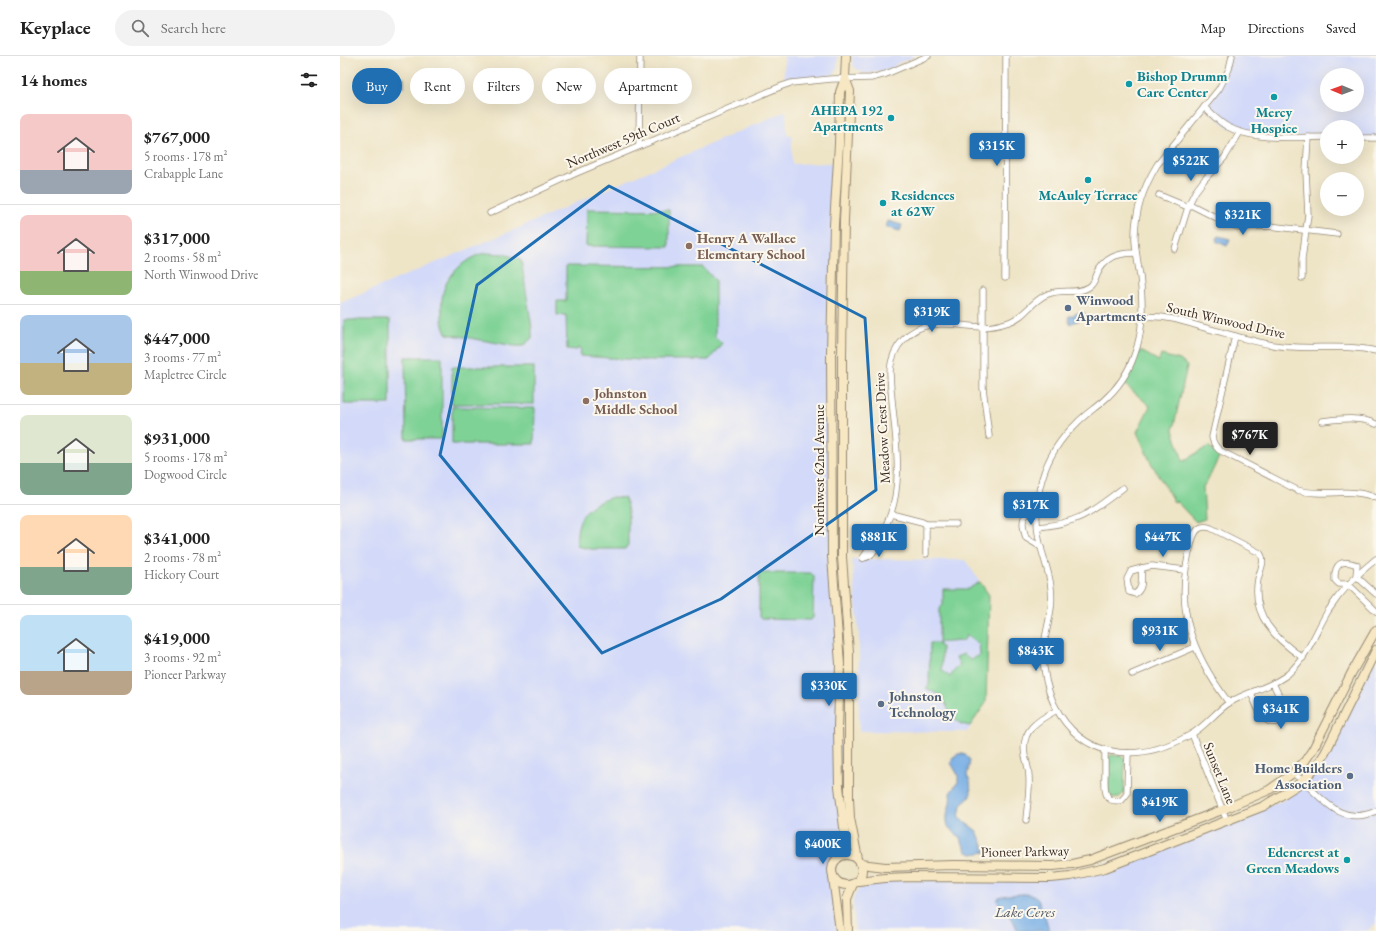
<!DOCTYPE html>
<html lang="en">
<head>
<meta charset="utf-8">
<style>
  :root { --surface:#fff; --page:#f2f2f2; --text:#222; --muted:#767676; --line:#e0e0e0; --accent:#1f6fb2 }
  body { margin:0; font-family:"EB Garamond",serif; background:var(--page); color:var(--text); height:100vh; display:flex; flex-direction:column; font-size:15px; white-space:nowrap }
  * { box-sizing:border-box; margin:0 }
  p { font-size:13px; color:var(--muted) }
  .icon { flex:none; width:22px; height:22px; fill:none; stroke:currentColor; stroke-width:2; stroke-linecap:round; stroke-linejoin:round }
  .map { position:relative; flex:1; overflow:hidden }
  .drawer { display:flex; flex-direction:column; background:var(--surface); width:340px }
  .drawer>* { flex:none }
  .guide { position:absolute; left:12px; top:12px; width:380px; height:36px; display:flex; gap:8px }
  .needle { width:26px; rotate:271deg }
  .controls { position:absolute; left:980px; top:12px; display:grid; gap:8px }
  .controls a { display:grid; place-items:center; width:44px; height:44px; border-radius:50%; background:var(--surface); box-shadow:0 4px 16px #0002; font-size:20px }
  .price { position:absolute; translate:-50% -34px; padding:0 9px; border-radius:4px; background:var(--accent); color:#fff; font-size:13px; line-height:26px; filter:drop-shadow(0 1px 2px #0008) }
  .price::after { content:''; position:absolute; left:50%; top:24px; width:12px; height:9px; margin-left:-6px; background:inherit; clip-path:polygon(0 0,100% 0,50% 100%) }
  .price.active { background:#222; color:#fff }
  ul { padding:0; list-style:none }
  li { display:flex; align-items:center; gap:12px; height:100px; padding:0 20px }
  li+li { border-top:1px solid var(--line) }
  li span { display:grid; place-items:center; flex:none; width:112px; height:80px; border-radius:8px; color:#555 }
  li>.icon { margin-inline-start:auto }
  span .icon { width:48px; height:48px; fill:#fffc; stroke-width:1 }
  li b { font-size:17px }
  h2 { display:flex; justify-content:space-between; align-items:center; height:48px; padding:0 20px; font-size:17px }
  .tag { padding:0 14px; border-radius:18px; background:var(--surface); box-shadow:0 4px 16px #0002; font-size:14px; line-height:36px }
  .tag.active { background:var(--accent); color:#fff }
  header { display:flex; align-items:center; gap:24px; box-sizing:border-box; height:56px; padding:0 20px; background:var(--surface); border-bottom:1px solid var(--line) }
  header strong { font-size:19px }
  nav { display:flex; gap:22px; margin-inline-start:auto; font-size:14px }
  .search { width:280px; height:36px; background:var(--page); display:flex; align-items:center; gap:10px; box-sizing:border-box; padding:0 14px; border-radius:22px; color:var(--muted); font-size:15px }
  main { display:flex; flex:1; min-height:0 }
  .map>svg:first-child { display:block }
  .built { fill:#d2d9f9; fill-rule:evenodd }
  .green { fill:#7ed295; stroke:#5c7e5a }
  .water { fill:#76ade5; stroke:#586c82 }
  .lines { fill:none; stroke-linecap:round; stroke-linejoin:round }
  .street-casing { stroke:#948772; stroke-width:7 }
  .secondary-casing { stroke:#948772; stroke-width:10 }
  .street { stroke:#fff; stroke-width:5.5 }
  .secondary { stroke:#f7e8c3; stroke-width:8 }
  .marked { fill:none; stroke:#1f6fb2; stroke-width:3; stroke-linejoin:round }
  .culture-dot { fill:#0f9aa8; stroke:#fbf7ec; stroke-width:1.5 }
  .education-dot { fill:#8d6e63; stroke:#fbf7ec; stroke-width:1.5 }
  .service-dot { fill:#5c6f8a; stroke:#fbf7ec; stroke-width:1.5 }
  .labels { text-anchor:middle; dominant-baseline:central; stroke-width:4; stroke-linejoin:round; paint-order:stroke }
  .culture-label { font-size:14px; font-weight:bold; fill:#0d838f; stroke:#fbf7ec; text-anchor:start }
  .street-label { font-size:14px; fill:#3b2a1e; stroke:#fbf7ec }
  .education-label { font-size:14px; font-weight:bold; fill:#785e54; stroke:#fbf7ec; text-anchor:start }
  .service-label { font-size:14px; font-weight:bold; fill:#4e5e75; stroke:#fbf7ec; text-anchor:start }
  .water-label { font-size:15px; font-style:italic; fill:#505864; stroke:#fbf7ec }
</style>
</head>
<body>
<header>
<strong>Keyplace</strong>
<div class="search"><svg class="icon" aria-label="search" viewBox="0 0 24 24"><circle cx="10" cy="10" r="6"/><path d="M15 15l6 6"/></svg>Search here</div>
<nav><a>Map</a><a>Directions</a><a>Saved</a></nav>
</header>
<main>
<section class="drawer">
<h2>14 homes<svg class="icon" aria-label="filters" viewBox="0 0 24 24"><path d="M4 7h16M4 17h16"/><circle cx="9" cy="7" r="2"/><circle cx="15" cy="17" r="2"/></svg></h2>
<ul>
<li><span style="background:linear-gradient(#f6c9c9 70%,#9aa5b1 0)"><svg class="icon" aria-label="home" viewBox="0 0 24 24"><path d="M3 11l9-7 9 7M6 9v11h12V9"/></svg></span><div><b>$767,000</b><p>5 rooms · 178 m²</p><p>Crabapple Lane</p></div></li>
<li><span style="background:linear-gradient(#f6c9c9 70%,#8fb573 0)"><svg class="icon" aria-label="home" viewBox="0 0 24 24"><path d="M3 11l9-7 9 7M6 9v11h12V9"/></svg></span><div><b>$317,000</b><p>2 rooms · 58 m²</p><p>North Winwood Drive</p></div></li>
<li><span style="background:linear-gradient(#a9c7e8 60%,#c2b280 0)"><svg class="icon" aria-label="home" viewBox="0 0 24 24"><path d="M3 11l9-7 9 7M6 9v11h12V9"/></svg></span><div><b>$447,000</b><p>3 rooms · 77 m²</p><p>Mapletree Circle</p></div></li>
<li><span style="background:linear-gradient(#dfe7d0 60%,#7fa58c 0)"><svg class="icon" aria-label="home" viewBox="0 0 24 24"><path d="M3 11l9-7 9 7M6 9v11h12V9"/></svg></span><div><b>$931,000</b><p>5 rooms · 178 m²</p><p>Dogwood Circle</p></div></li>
<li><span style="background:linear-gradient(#ffd9b3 65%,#7fa58c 0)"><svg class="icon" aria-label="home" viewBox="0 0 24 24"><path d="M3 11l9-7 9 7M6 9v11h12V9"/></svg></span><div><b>$341,000</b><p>2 rooms · 78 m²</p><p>Hickory Court</p></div></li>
<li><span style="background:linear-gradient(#bfe0f5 70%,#b9a48a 0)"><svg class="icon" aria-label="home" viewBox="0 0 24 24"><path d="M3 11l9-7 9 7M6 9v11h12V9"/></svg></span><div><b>$419,000</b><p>3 rooms · 92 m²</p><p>Pioneer Parkway</p></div></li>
</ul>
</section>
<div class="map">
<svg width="1036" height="875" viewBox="0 0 1036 875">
  <rect width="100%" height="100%" fill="#fbf7ec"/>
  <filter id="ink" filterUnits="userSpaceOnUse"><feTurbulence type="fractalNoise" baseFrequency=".025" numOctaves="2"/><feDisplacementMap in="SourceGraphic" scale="8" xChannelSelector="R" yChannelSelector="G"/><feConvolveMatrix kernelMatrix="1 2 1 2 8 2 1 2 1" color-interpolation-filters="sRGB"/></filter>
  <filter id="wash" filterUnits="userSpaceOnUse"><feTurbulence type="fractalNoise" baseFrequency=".012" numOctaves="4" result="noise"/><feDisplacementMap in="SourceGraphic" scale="16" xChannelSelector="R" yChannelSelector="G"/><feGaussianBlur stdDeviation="0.9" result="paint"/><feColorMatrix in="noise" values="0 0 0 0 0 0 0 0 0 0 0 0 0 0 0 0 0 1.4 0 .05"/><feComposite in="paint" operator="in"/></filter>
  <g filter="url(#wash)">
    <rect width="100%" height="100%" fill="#eee4c6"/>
    <!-- built -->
    <g class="built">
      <path d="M444,0H498L497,13L494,18L489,20L457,24L444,27Z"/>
      <path d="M511,0H576L556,8V10L551,13L526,18L523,17L514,11Z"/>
      <path d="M892,0H1036V82H1017V71H987V81L924,80L888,71L864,51L872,42ZM987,19H1017V49H987Z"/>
      <path d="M446,55L447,79H452V108L492,107L497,114L491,296L502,783L501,788L490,805L488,812V818L492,831L497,875H0V247L183,170Z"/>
      <path d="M512,503L625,504L649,539L646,647L627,676L519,675V578Z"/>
      <path d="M1036,601V868L1027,875H515L513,845L514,840L518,834L523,831L531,830L530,824L711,822L822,793L944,744L971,720Z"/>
    </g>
    <!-- green -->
    <g class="green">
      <path d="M247,153L329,154V191L246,190Z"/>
      <path d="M146,197L164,198L181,204L192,272V282L183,290H175L107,278C102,272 102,264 102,257C101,247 102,235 107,226C115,212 131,199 146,197Z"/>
      <path d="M226,210L363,211L375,224V281L382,287L369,304H301L240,300L241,292H238L237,294L227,293L226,259H217V245H226Z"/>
      <rect x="4" y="264" width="46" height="84"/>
      <path d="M799,294L819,305L821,299L840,304L847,310L833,374L843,405L869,390L879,401L866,428L863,430L865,463L856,466L836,445L834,446L810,405L797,376L810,350L783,327L793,311Z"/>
      <path d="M65,301H102V383H66Z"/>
      <rect x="112" y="311" width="82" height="37"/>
      <path d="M112,351L195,352L194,388H112Z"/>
      <path d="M273,441L285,442L288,456V489L285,493H251L237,490C235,461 246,449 273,441Z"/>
      <path d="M421,517H471L474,520L473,562L471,564L421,563L419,561V518Z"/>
      <path d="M640,526L649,539L646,647L630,670L621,668L615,663L609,655L602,640L586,632L589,629L590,587H599V590L602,591V614L610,621L617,611L620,610L616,601L624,598L631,604L640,599L639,588L627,579L623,585C614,585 607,587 599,586V553L603,549V533H628Z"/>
      <path d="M771,699L782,700L785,703L784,737L778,742L771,741L768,736V702Z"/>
    </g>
    <!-- water -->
    <g class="water">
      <path d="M46,21H50V24H59V22H64V31H59V28H49V30H46Z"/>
      <path d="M548,165L562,169L560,175L546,171Z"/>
      <path d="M878,180L890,183L887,190L876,185Z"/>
      <path d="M740,256L745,257L744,262L730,268L728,261Z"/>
      <path d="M618,698C624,697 627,699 630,705L627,720L630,725L631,737L629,742L621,749L619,762L637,775L646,796L632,798L627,796C624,791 622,786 620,782C615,775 607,774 607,765C606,754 612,750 610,737L618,726V719L611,707L613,701Z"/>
      <path d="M683,838C686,838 690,838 693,839C701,843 707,866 709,875H678L674,866L657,845L659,841L668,839Z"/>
    </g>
  </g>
  <g filter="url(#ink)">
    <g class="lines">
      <defs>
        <g id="street">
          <path d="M892,0L889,13L879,33L817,109C803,132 794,158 795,185C796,197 798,208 800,220C803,247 804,274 794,300C788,317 777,333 763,345C754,353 744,359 736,368C720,383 708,402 702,423C696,444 695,467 700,488C706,511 714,528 711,552C708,574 701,589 704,612C706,629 711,645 720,659C751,707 805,704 850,679C865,671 875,656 889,647C908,635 931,632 948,618C968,600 975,577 988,555C1001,535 1017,518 1036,503"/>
          <path d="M864,51C872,59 879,66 888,71C914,85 958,81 987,81"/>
          <path d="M1017,82H1036"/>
          <path d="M299,90L300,0"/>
          <path d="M819,139L848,151"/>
          <path d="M849,148L887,167L898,171L929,170L997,178"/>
          <path d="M150,157L234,118L442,30L451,27L491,23L531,22L546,18L588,0"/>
          <path d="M835,193L849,148L855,136L864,124L885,101L900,76"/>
          <path d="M665,222L666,0"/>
          <path d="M962,222V203L968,159L966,115L968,81"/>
          <path d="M643,234V332L649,380"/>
          <path d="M803,261C824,259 842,265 862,271C886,277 909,285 933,289C967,295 1001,287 1036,295"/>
          <path d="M895,280L872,381C873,387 875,390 879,394L957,434C983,442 1011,430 1036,442"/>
          <path d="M982,365C999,363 1019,360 1036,368"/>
          <path d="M698,448C682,461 680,463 686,482L701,491"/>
          <path d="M551,458L582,466L586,468H616"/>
          <path d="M586,468V498"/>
          <path d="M698,471C740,467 751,456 783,432"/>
          <path d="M523,502C530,490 541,481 547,467C568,422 551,364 550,315C551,303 555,292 564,283C585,260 615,270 642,271C651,271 660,269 669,266C685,261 692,244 708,238C722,232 737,239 749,231C754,228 755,223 757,218C764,201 778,197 796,197"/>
          <path d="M523,502C532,501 536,493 537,484"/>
          <path d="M802,512C800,522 805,531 795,538L789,536L787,523L791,515Z"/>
          <path d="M802,512L812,510L845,514"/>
          <path d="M1036,538L1016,520L1017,509C1002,503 994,507 995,524L999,528H1008L1036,555"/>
          <path d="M792,618L855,591"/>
          <path d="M911,637C917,649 921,669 937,666L943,660L944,651L933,627"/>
          <path d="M889,647C850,595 833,549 852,485C855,475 859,468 871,472L920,497C926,505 920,514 918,523C911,560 936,583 963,602"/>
          <path d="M852,678L887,765"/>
          <path d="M765,694C765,702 765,709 765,717C765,730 762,749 782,744L787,738L788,697"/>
          <path d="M953,717C979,736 998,773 1036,755"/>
          <path d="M686,764C687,750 690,735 689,721C689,714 687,707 685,700C680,674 698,664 717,654"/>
        </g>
        <g id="secondary">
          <path d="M505,22L510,35L504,164L502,299V501L509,597V742L510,762L518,803"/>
          <circle cx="507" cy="814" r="15"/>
          <path d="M497,803L504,789L505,780L499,730L498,672L500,608L492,501L491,296L494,169L499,88L500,36L505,22L506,0"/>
          <path d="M521,808L545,811L614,809L713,810L732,808L750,804L882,754L929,734L953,717L965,705L973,693L1012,616L1036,574"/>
          <path d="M493,821L500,875"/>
          <path d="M518,825L545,822L571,821L711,822L730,820L765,812L924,750L959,728L975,712L985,697L1036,594"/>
          <path d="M508,875L507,843L513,828"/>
        </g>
      </defs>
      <!-- street casing -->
      <use href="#street" class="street-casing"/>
      <!-- secondary casing -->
      <use href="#secondary" class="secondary-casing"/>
      <!-- street -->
      <use href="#street" class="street"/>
      <!-- secondary -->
      <use href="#secondary" class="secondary"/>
    </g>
  </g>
  <!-- marked area -->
  <path class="marked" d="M269,130L525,262L536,434L381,543L262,597L100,399L137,229Z"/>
  <!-- markers -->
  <g class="culture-dot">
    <circle cx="789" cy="28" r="4"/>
    <circle cx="934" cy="41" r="4"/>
    <circle cx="551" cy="62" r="4"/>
    <circle cx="748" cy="124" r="4"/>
    <circle cx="543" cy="147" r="4"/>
    <circle cx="1007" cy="804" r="4"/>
  </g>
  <g class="education-dot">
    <circle cx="349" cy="190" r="4"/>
    <circle cx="246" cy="345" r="4"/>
  </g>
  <g class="service-dot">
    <circle cx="728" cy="252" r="4"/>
    <circle cx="541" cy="648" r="4"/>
    <circle cx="1010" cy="720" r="4"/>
  </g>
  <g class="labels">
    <!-- culture labels -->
    <g class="culture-label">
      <text x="797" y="20">Bishop Drumm<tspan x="797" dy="16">Care Center</tspan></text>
      <text x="543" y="54" text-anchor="end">AHEPA 192<tspan x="543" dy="16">Apartments</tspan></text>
      <text x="934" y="56" text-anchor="middle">Mercy<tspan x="934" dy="16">Hospice</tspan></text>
      <text x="551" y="139">Residences<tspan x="551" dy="16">at 62W</tspan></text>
      <text x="748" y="139" text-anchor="middle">McAuley Terrace</text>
      <text x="999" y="796" text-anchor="end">Edencrest at<tspan x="999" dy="16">Green Meadows</tspan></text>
    </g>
    <!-- street labels -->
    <g class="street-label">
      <text transform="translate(283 84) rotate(-23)">Northwest 59th Court</text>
      <text transform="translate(886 264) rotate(13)">South Winwood Drive</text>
      <text transform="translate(542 372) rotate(-93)">Meadow Crest Drive</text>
      <text transform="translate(479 414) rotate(-90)">Northwest 62nd Avenue</text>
      <text transform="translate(880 717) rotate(68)">Sunset Lane</text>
      <text transform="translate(685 795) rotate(-1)">Pioneer Parkway</text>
    </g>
    <!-- education labels -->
    <g class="education-label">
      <text x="357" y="182">Henry A Wallace<tspan x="357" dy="16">Elementary School</tspan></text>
      <text x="254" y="337">Johnston<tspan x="254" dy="16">Middle School</tspan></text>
    </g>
    <!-- service labels -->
    <g class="service-label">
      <text x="736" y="244">Winwood<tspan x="736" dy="16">Apartments</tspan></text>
      <text x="549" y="640">Johnston<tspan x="549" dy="16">Technology</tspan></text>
      <text x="1002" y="712" text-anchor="end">Home Builders<tspan x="1002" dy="16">Association</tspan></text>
    </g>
    <!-- water labels -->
    <g class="water-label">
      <text x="685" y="855">Lake Ceres</text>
    </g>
  </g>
</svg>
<div class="controls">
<a><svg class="needle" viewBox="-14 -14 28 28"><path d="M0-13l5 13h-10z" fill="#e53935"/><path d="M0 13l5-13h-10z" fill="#767676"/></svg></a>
<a>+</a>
<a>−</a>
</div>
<b class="price" style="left:657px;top:111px">$315K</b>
<b class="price" style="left:851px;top:126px">$522K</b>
<b class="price" style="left:903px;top:180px">$321K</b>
<b class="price" style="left:592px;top:277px">$319K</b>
<b class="price active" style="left:910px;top:400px">$767K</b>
<b class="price" style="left:691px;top:470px">$317K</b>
<b class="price" style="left:539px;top:502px">$881K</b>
<b class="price" style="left:823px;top:502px">$447K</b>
<b class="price" style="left:820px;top:596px">$931K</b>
<b class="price" style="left:696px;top:616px">$843K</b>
<b class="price" style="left:489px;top:651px">$330K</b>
<b class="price" style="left:941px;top:674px">$341K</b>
<b class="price" style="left:820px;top:767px">$419K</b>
<b class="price" style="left:483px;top:809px">$400K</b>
<div class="guide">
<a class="tag active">Buy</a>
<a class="tag">Rent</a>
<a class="tag">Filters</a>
<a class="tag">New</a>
<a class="tag">Apartment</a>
</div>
</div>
</main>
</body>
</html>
